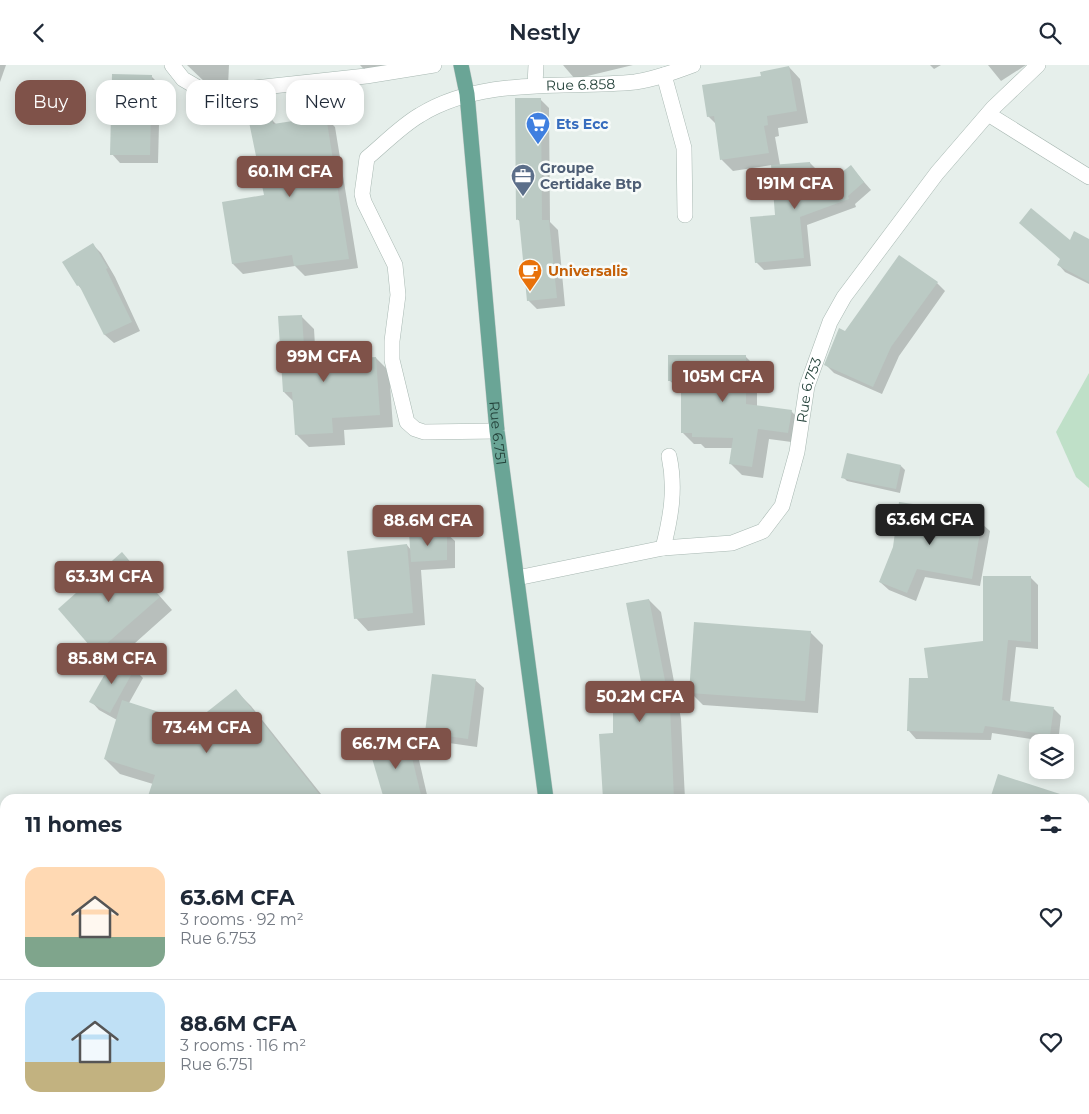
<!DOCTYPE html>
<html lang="en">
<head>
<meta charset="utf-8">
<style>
  :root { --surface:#fff; --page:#f2f2f3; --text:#1f2937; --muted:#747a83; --line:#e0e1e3; --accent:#7f5249 }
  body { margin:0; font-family:Montserrat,sans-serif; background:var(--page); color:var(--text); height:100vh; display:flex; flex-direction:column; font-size:19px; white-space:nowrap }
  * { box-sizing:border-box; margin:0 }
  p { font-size:16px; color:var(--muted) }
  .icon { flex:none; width:28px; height:28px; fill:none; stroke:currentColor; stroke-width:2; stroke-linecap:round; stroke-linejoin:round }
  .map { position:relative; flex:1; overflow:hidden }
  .details { position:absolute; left:0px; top:729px; width:1090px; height:321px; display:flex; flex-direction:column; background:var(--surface); border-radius:15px 15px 0 0; box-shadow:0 2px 12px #0003 }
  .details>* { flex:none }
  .guide { position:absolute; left:15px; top:15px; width:500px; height:45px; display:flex; gap:10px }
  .buttons { position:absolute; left:1029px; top:669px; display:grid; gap:10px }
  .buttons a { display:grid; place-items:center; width:45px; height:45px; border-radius:10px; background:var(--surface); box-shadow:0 2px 12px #0003; font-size:25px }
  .price { position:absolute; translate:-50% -42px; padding:0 11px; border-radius:5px; background:var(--accent); color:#fff; font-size:16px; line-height:32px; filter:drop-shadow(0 1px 2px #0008) }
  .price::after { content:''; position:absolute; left:50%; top:30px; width:15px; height:11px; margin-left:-8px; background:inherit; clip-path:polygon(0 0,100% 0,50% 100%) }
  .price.on { background:#222; color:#fff }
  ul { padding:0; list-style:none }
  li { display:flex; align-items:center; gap:15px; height:125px; padding:0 25px }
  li+li { border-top:1px solid var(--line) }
  li span { display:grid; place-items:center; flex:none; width:140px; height:100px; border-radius:15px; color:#555 }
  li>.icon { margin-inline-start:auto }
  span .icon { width:60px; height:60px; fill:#fffc; stroke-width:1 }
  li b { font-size:21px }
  h2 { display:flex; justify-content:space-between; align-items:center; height:60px; padding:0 25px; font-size:21px }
  .chip { padding:0 18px; border-radius:15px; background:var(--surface); box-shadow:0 2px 12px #0003; font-size:18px; line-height:45px }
  .chip.on { background:var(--accent); color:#fff }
  header { display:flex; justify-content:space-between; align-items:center; height:65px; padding:0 25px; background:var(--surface); font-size:22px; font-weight:600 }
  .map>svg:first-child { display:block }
  .green { fill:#bfe0c8 }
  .shadow { fill:#0003 }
  .building { fill:#bbcac4 }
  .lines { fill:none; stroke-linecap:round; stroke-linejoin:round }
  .minor-casing { stroke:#a8b8b2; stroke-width:16 }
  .major-casing { stroke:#c2cac8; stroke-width:16 }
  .minor { stroke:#fff; stroke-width:15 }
  .major { stroke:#6aa596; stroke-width:15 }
  .labels { text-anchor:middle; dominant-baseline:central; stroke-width:5; stroke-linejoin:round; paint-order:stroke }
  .street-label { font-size:14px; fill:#24423a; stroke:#f7fbf9 }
  .shop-label { font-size:14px; font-weight:bold; fill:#366cbe; stroke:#f7fbf9; text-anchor:start }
  .service-label { font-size:14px; font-weight:bold; fill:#4e5e75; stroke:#f7fbf9; text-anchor:start }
  .food-label { font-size:14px; font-weight:bold; fill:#c56008; stroke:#f7fbf9; text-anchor:start }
</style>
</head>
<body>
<header><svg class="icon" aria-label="back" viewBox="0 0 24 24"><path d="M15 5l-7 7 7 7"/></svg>Nestly<svg class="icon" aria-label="search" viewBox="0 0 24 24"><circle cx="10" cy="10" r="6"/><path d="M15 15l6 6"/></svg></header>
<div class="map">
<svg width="1089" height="1049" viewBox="0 0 1089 1049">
  <rect width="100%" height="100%" fill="#e6efeb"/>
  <!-- green -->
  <g class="green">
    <path d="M1089,308V423L1076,412L1056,367Z"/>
    <path d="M1089,948V1049H801L798,1045H1085V950Z"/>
  </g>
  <!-- shadow -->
  <g class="shadow">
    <path d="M0,0H6L0,17Z"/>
    <path d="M187,0H229L228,21L208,20Z"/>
    <path d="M360,0H415L369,10Z"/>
    <path d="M563,0H633L575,14Z"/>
    <path d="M930,0H941L934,4Z"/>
    <path d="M988,0H1026L1001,16Z"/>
    <path d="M789,2L800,14L808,58L778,63L779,71L775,72L780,100L810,98L818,106L820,126L858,110L871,125L855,139L856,142L807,160L811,201L764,205L756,197L777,151L772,100L733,106L722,95L716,59L708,51L763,12Z"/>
    <path d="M152,12L160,20L158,98H120L112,89Z"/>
    <path d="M540,34L549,43L550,157L558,165L565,241L537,244L528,235L521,157L517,154Z"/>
    <path d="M326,53L335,62L358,203L305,211L295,201L243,209L233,199L223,138L266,132L272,55L277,60Z"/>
    <path d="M1089,175V219L1065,207L1058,199L1070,177Z"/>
    <path d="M93,180L101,188L115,212L140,266L114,278L105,270L84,227L78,220Z"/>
    <path d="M937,218L945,226L899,291L882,329L834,308L826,300L845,268Z"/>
    <path d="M301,251L314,264L316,297L376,293L389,306L393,362L344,365L345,380L309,382L297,370L294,337L284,327Z"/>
    <path d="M746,292L757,303V342L791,346L803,358L799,378L769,374L763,413L742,410L731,399L733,383H705L701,379H694L682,367V327L669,315Z"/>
    <path d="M901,401L905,405L900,428L847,416L843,412Z"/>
    <path d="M933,443L941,450L981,458L990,466L980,521L925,512L916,536L889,525L880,517Z"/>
    <path d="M446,468L455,476V503L421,505L425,560L368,566L356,553L407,480L411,485Z"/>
    <path d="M134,502L172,545L116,595L134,604L143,613L129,638L194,659L236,626L251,641L325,734H148L153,719L120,709L105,694L117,655L99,645L91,636L110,601L59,544Z"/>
    <path d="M1030,512L1038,520V584L1016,582L1010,637L1054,644L1061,651L1058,678L992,668L991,675L916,674L909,666L929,615L984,577Z"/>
    <path d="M649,535L661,547L681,654L685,734H604L614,669L643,619Z"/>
    <path d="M810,567L823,580L818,648L703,640L690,627Z"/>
    <path d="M475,615L484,623L477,682L435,676L427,668Z"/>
    <path d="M407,674L416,682L428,734H385Z"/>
    <path d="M999,711L1062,731L1063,729L1075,734H991Z"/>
    <path d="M1085,738L1089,740V775L1085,773Z"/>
    <path d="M0,745L5,746V774H0Z"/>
    <path d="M1089,834V855L1085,851V843Z"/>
    <path d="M0,866L2,868L0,895Z"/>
    <path d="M51,1045H115L114,1049H57Z"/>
    <path d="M697,1045H766L757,1049H699Z"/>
  </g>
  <!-- building -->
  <g class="building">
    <path d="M789,1L797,46L767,51L768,60L764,61L769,88L720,95L714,51L707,52L702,20L761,11L760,7Z"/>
    <path d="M112,9L152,10L150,90H110Z"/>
    <path d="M515,33H541L542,155H549L557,233L527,236L519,154L516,155Z"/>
    <path d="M326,51L349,194L294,201L292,190L232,199L222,137L264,130L249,57L272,54L273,59Z"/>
    <path d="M810,97L813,130L851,100L864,117L848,131L849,134L800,152L804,193L755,198L750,152L775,150L771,100Z"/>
    <path d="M1031,143L1070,175L1074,166L1089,174V217L1057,200L1060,194L1019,158Z"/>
    <path d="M93,178L108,203L106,204L132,257L104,270L79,220L77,221L62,197Z"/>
    <path d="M899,190L938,217L891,282L873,322L824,300L839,263L845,266Z"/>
    <path d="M302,250L305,297L376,292L380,350L332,353L333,368L295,370L292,327H283L278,251Z"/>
    <path d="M668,290H746V339L792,345L788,368L758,364L752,402L729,399L733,373L692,372V368H681V316H668Z"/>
    <path d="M847,388L901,400L896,424L841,413Z"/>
    <path d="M899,437L934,442L933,448L982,456L972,514L917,504L907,528L879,517L893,482Z"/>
    <path d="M447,467V495L411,497L409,468Z"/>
    <path d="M407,479L413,548L354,554L347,486Z"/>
    <path d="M122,487L160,532L96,588L58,544Z"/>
    <path d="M983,511H1031V577L1008,575L1002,635L1054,642L1050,670L985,661L983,668L907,666L909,613H928L924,583L983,576Z"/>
    <path d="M649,534L670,641L674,734H603L599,669L613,668V618L641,617L626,538Z"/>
    <path d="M694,557L811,566L805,636L689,628Z"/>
    <path d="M114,593L135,603L110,648L89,637Z"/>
    <path d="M432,609L476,614L468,674L425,668Z"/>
    <path d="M236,624L323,734H147L155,710L104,694L122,635L193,658Z"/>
    <path d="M407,672L422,734H384L369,683Z"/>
    <path d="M998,709L1060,729L1059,734H990Z"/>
  </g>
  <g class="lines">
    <defs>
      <g id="minor">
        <path d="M172,0L183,14L207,28L366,11L434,0"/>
        <path d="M664,10L684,83L685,150"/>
        <path d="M535,20L536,0"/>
        <path d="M988,49L1089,112"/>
        <path id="s1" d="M497,366L424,367L415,364L407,357L392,295V276L398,230L395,200L364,137L362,129L367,93C384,79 401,61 420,50C484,11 563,24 635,17C655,14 674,7 693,0"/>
        <path d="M663,483C671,452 676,423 669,391"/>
        <path id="s2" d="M517,513L663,483L732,478L763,466L782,441L797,387L807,321L830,257L844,232L937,108L993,43L1038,0"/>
        <path d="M0,852L5,853"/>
        <path d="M1085,874L1089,872"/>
      </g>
      <g id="major">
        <path id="s3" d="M461,0L467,29L497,366L546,734"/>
        <path d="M615,1045L617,1049"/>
      </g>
    </defs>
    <!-- minor casing -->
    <use href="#minor" class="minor-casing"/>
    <!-- major casing -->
    <use href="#major" class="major-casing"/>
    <!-- minor -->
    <use href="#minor" class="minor"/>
    <!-- major -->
    <use href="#major" class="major"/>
  </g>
  <!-- icons -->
  <defs>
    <symbol id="supermarket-pin" viewBox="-11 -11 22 30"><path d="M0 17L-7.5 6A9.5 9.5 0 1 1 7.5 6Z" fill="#3f7fe0" stroke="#f7fbf9"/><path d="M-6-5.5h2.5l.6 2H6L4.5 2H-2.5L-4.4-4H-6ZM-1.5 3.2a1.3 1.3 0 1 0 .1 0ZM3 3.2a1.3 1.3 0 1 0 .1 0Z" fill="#fff"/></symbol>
    <symbol id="office-pin" viewBox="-11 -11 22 30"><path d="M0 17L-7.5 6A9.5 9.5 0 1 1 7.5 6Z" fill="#5c6f8a" stroke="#f7fbf9"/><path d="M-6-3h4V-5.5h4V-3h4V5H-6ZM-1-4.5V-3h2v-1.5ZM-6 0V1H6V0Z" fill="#fff"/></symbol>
    <symbol id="cafe-pin" viewBox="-11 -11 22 30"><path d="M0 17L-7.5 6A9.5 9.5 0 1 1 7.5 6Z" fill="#e8710a" stroke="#f7fbf9"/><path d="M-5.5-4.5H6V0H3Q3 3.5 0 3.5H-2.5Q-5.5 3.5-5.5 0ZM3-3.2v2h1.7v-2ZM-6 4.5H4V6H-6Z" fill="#fff"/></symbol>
  </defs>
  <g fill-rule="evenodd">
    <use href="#supermarket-pin" x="524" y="45" width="28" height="38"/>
    <use href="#office-pin" x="509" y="97" width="28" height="38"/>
    <use href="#cafe-pin" x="516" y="192" width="28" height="38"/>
  </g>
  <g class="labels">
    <!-- street labels -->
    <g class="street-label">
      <text stroke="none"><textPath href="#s1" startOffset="601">Rue 6.858</textPath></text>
      <text stroke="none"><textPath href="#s2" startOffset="402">Rue 6.753</textPath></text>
      <text stroke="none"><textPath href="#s3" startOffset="370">Rue 6.751</textPath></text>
    </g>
    <!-- shop labels -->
    <g class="shop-label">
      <text x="556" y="59">Ets Ecc</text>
    </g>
    <!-- service labels -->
    <g class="service-label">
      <text x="540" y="103">Groupe<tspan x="540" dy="16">Certidake Btp</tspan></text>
    </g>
    <!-- food labels -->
    <g class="food-label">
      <text x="548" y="206">Universalis</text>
    </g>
  </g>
</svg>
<div class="buttons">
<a><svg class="icon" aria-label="layers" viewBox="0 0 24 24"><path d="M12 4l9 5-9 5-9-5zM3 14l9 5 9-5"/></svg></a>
</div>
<b class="price" style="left:290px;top:133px">60.1M CFA</b>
<b class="price" style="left:795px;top:145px">191M CFA</b>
<b class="price" style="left:324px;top:318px">99M CFA</b>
<b class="price" style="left:723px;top:338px">105M CFA</b>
<b class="price on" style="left:930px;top:481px">63.6M CFA</b>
<b class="price" style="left:428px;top:482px">88.6M CFA</b>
<b class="price" style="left:109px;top:538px">63.3M CFA</b>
<b class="price" style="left:112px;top:620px">85.8M CFA</b>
<b class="price" style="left:640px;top:658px">50.2M CFA</b>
<b class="price" style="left:207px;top:689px">73.4M CFA</b>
<b class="price" style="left:396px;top:705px">66.7M CFA</b>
<div class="guide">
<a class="chip on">Buy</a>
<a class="chip">Rent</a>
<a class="chip">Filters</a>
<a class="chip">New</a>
</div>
<section class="details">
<h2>11 homes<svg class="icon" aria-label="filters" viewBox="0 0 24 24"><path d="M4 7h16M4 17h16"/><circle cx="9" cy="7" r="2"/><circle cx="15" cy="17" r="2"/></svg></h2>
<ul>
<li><span style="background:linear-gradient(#ffd9b3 70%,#7fa58c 0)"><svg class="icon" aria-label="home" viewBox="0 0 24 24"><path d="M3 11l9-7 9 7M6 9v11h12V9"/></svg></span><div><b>63.6M CFA</b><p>3 rooms · 92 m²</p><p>Rue 6.753</p></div><svg class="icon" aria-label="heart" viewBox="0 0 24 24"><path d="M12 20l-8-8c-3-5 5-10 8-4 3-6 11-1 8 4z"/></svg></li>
<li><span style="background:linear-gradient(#bfe0f5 70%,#c2b280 0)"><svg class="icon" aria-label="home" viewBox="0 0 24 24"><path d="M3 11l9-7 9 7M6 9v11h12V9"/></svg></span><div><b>88.6M CFA</b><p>3 rooms · 116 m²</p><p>Rue 6.751</p></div><svg class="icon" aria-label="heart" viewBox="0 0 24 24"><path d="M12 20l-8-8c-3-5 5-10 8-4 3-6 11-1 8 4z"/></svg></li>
</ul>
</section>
</div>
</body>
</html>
